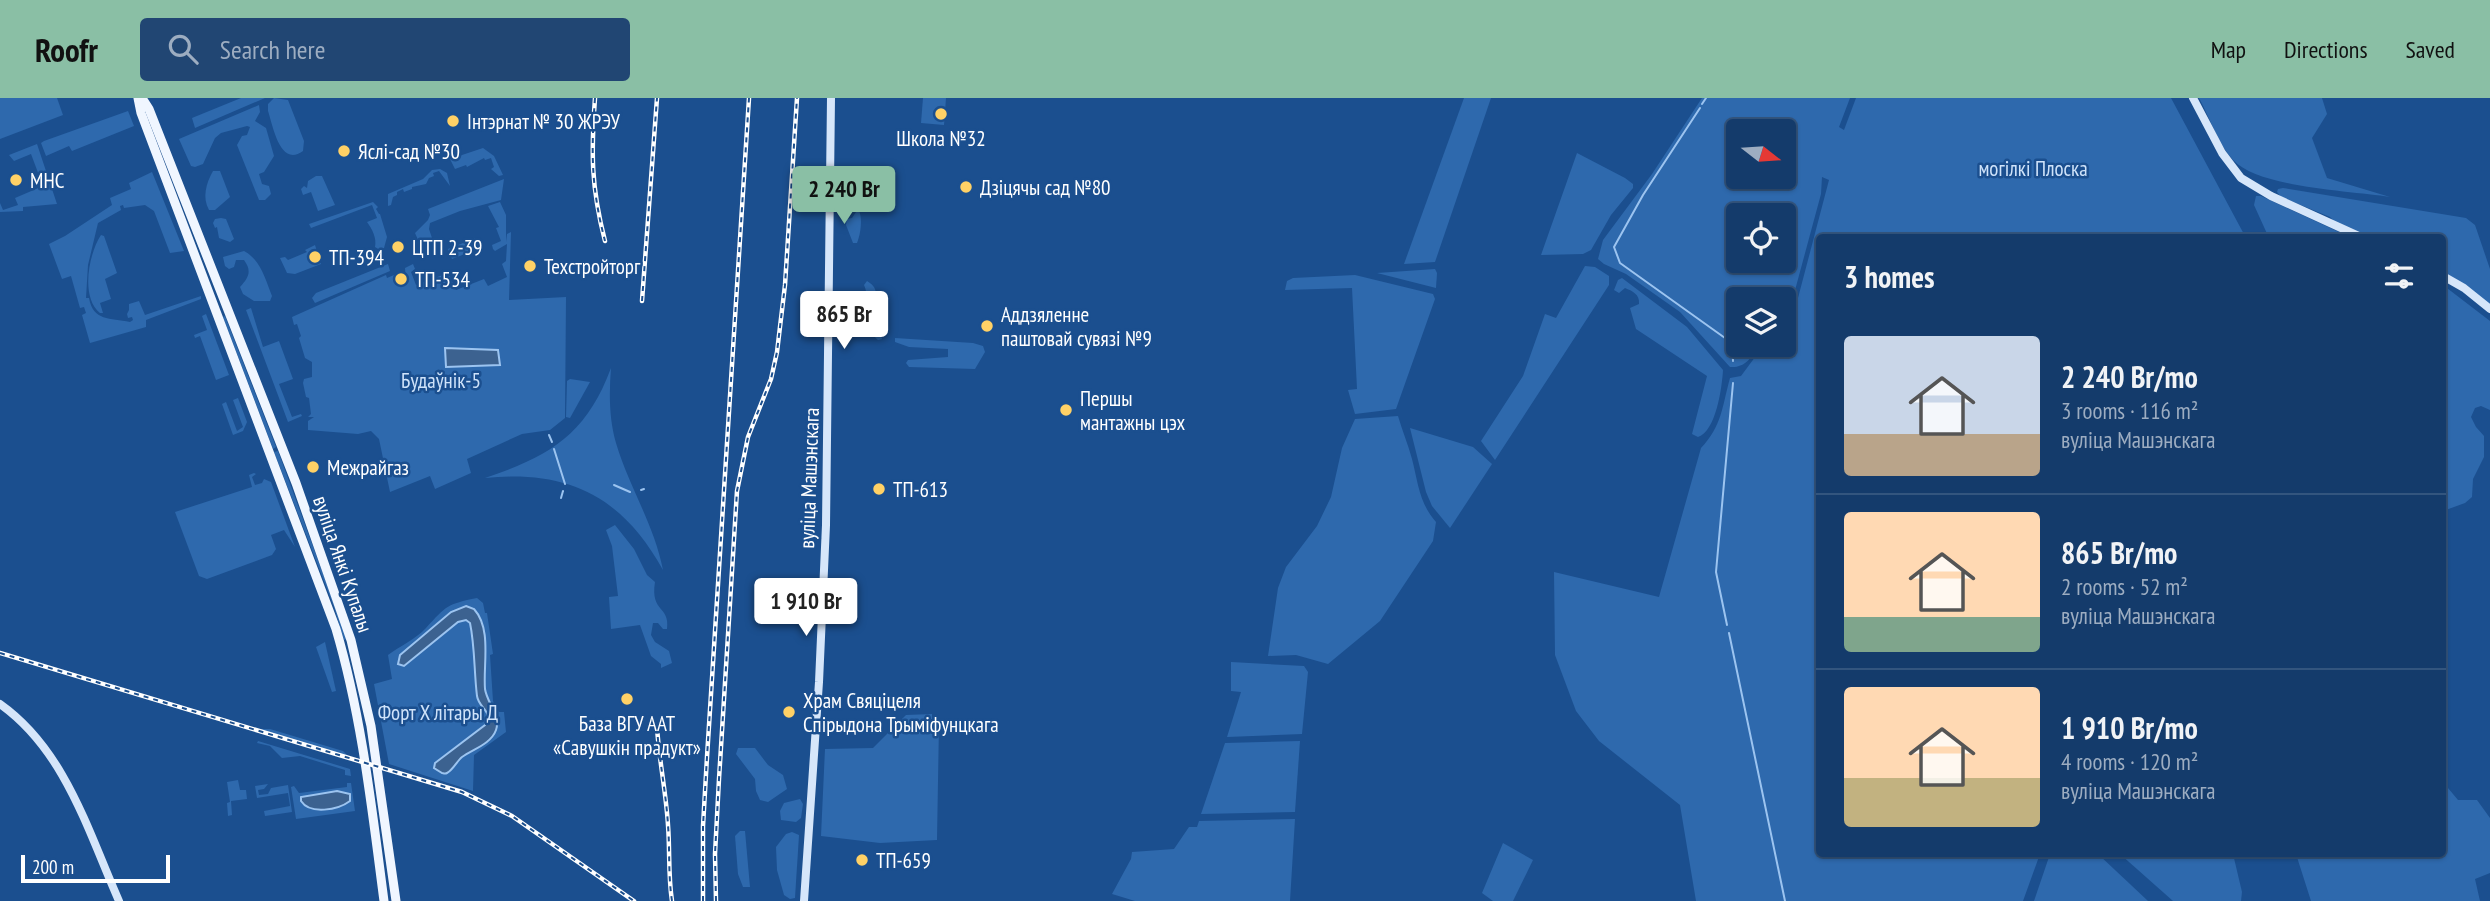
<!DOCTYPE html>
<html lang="en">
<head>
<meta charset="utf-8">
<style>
  :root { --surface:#143b6b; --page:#214673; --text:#f1f3f6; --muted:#9dadc1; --line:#33557e; --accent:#8abfa5 }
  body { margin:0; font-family:"PT Sans Narrow",sans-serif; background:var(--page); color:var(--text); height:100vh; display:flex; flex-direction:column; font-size:26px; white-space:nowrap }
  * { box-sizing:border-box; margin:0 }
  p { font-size:23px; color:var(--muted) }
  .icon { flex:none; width:38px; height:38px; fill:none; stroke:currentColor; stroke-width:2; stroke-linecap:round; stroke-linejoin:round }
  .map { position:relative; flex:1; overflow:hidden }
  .sheet { position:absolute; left:1816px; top:136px; width:630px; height:623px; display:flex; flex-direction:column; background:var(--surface); border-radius:7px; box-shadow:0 2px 5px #0004,0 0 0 2px var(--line) }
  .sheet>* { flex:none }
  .needle { width:46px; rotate:107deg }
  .controls { position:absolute; left:1726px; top:21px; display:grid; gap:14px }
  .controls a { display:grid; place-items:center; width:70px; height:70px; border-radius:7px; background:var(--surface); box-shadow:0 2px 5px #0004,0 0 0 2px var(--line); font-size:35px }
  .scale { position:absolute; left:21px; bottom:18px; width:149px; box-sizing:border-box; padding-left:7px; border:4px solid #fff; border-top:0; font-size:19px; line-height:24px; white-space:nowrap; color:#fff; -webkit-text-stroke:5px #1b4f8f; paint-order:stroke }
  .price { position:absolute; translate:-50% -60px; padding:0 16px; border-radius:7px; background:#fff; color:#222; font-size:23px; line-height:46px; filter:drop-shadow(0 2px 4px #0008) }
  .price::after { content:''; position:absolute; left:50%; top:42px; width:21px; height:16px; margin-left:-10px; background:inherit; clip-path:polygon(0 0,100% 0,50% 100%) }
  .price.active { background:var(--accent); color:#111 }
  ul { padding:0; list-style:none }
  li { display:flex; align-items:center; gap:21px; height:175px; padding:0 28px }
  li+li { border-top:2px solid var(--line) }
  li span { display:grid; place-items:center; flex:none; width:196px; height:140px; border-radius:7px; color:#555 }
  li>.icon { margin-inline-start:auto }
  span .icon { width:84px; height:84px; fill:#fffc; stroke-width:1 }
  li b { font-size:30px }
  h2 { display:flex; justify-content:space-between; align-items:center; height:84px; padding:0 28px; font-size:30px }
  header { display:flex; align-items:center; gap:42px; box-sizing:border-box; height:98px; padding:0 35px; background:var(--accent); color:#111 }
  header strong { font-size:33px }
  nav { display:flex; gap:38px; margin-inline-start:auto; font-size:24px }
  .search { width:490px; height:63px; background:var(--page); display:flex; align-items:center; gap:18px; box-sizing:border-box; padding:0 24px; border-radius:7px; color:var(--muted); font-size:26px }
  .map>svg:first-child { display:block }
  .green { fill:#2e69ad; fill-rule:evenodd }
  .water { fill:#3c6290; stroke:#9cc4f0; stroke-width:2 }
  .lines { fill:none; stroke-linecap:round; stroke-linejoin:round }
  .stream { stroke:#9cc4f0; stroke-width:2 }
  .secondary { stroke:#d6e6fa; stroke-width:8 }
  .primary { stroke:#f0f6ff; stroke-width:9 }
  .rail-casing { stroke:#fff; stroke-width:4.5 }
  .rail { stroke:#1b4f8f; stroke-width:2; stroke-dasharray:5; stroke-linecap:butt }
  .poi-dot { fill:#ffd166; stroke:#1b4f8f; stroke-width:2.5 }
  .labels { text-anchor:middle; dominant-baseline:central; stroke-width:5; stroke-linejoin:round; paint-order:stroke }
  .poi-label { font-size:21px; fill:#fff; stroke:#1b4f8f; text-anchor:start }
  .park-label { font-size:21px; fill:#cfe3fa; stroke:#1b4f8f }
  .street-label { font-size:21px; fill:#fff; stroke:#1b4f8f }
</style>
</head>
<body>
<header>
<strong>Roofr</strong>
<div class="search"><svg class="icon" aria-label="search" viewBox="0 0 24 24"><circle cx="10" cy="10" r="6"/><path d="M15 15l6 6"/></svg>Search here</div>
<nav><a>Map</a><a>Directions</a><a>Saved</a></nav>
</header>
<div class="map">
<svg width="2490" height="803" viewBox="0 0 2490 803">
  <rect width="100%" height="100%" fill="#1b4f8f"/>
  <!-- green -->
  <g class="green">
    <path d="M0,0H57L63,17L0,41Z"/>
    <path d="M241,0H265L195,30L192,20Z"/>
    <path d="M274,0L288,2L304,43L303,53C280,70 273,28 268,13V6Z"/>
    <path d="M923,0H946L944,27L921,25Z"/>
    <path d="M1464,0H1491L1435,164L1404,166Z"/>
    <path d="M1702,0H1850L1839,29L1844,32L1856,0H2171L2246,140H1820V756H2040L2023,803H1696L1680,707L1599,643L1576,613L1555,557L1554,474L1659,499L1701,350C1722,328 1722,309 1730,280L1741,278L1764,247H1783V216L1798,200L1829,82L1822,79L1821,96L1794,196L1783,209V201H1738V247H1758C1752,260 1745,270 1730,269L1680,214L1626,176L1604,166L1598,161L1603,142L1652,76ZM1738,33H1783V79H1738ZM1738,117H1783V163H1738Z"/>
    <path d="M2199,0H2322L2327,16L2312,40L2327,80L2390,99C2352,93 2259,90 2233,62C2218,46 2210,20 2199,0Z"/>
    <path d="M259,7L260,14L255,23L266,30L274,58L264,74L259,76L262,86L269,88L271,96L265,102H259L237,47L242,38L247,37L250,29L247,28L221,35L215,40L203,66L195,69L191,68L179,41Z"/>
    <path d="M128,13L134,28L72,53L69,48L46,58L41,45L44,43Z"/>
    <path d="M37,46L57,106L23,109V113L0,114V105L3,112L18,107L15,100L43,88L31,56L14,63L9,57Z"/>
    <path d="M483,50L494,58L503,77L499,78L491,71L494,69L491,60L485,62L484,60L467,69L466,67L455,71L450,61Z"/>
    <path d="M1577,55L1625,80L1633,86V90L1611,117L1591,152L1583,156L1541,157Z"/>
    <path d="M440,71L447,75L450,88L439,73L433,75L434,78L429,80L426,86L412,89V91L404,94L403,91L397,94V97L393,99L391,107L388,108V96L423,81L432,72Z"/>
    <path d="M213,73H220L230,99L215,112H209C202,100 206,85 213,73Z"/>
    <path d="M152,74L184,153L170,155L154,113L145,107L124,110L123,107L120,108L121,112L98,125L88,167L86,200H89C93,223 110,220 130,224L133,222L132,219L128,220L127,216L129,212V206L139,203L145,217L201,198V201L146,222V229L90,245L82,217L86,215L84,209L80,210L71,178L62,181L49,146L65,138L112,107L110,100L131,91L129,85Z"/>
    <path d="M316,78H322L335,107L318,113L311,94L303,97L301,91L304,88L307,90L308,83Z"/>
    <path d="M504,81L501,102L460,113L430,125L429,131L433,143L426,146L419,144L415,135L428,122L430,117L428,111Z"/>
    <path d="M2283,90L2466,120L2475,127L2490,171V208L2443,175V140H2368L2337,126L2330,119L2281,99L2277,94L2278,91Z"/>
    <path d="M2256,98H2261L2339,134L2344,140H2269L2254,107Z"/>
    <path d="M373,104L378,109L376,111L379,116H380L387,139L384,150L380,152L375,149C377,140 372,131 367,124L317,144L377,120L372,107L311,130L309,126Z"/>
    <path d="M500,104L506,117V144L507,136L511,134L509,202L566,199L565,320L550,332L522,336L467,361L471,375L435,391L430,378L390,394L379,341L371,333L358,336L308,332V323L314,319H308L311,316L309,300L306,299L303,285L304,281L312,279V264L305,260L299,240L301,238L297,226L294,227L292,219L386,177L387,180L394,177L398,186L406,183L405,170L413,166L415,171L411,174L416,187L448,175L456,192L484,181L488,188L507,179L502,166L506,163L507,146L495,153L493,151L492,147L501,143L496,130L499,129L488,108Z"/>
    <path d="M858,111C863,118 861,136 857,145H853L846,127L847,121L852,120Z"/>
    <path d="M221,120L226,121L234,141L230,144L219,140L217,129L215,130L213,125L215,121Z"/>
    <path d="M101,137L104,138L117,175L105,181L111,201L100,205L103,215H100C80,199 89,155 101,137Z"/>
    <path d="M476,140L480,150L452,161L448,151Z"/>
    <path d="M315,147L321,166L295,176L287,175L280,160L285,159L288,162L307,154L305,152Z"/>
    <path d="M244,153C261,162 265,181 272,198L270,203H254L243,196L240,189C249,179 252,173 244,162H236L234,169L229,171L225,168L223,159Z"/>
    <path d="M388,166L390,173L315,205L312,200L316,195Z"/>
    <path d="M1585,168L1595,169L1609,178V187L1495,362L1481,343L1523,278L1545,216L1556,220Z"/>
    <path d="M1435,171L1437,175L1436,190L1377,175Z"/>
    <path d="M1355,177L1433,196L1435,201L1396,311L1355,316L1348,292L1357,291L1352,190L1285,192L1287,183L1293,180Z"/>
    <path d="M1622,180L1687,229L1723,272C1722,290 1716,333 1698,339L1692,336L1707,278L1636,231L1630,210L1639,206C1640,196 1632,193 1625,190L1619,195L1614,192L1618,182Z"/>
    <path d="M867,183C882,192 873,199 874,213C875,222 878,232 882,241L878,242C860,227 872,204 864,187Z"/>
    <path d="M2443,187L2490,223V312L2481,308L2475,310L2471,319L2476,329L2484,338V359L2473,381L2472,399L2465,405L2443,413Z"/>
    <path d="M251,210L263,249L279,243L293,281L279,286L292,319L301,316L302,318L288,324L246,212Z"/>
    <path d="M206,216L229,277L216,282L200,238L195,240L194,237L207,232L202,218Z"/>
    <path d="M225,218L276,349L273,351L223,219Z"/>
    <path d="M895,240L973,245L983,248L985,254L975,271L909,269L906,265L908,262L948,259V251L909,249L895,244Z"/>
    <path d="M611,270C609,295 609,321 616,345C629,389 654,426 663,472C622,398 568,372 485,380C550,358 586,337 611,270Z"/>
    <path d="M570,281L590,284L570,320L566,319L567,283Z"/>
    <path d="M238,300L247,324L243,333L233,337L222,306L226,304L237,333L243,329L233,302Z"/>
    <path d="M1398,318C1402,332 1408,346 1412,361C1418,384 1419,405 1436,424L1433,443L1380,523L1328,566L1296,557L1268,558L1278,490L1286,469L1317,428L1331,399L1342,350L1355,321Z"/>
    <path d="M1410,330L1473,349L1492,366L1450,430L1432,408L1426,394Z"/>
    <path d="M278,353L347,541L344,542L334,509L274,354Z"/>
    <path d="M254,375L256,376L252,379L255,387L262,385L264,381L271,384L295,449L284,432L271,437L276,451L272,457L207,481L199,478L175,414L252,389L249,377Z"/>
    <path d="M615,427L634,451L647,477L655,484C650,515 670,507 667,531H663L658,525H653L651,537L655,544L669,553L672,565L661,570V566L651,558L640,527L611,531L609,499L618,498L612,448L606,432Z"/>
    <path d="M477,500L483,505L485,515H487L493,556L490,557L493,603L499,614H504L506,634L474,657L473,693L389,666L374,586L392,581L388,557C400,548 416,541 426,530C446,508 447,506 477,500Z"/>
    <path d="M325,544L336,593L332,594L316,549Z"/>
    <path d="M1231,564L1304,568L1308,574L1302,636L1227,639L1241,594L1231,593Z"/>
    <path d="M906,617L932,616V624L939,625L937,742L880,745L821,738L825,651L873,650Z"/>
    <path d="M259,631H270L343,653L349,659Z"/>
    <path d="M258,643L350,671L351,678L345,677V672L300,658L282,660L270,648L257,645Z"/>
    <path d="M1300,643L1295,714L1201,716L1225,645Z"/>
    <path d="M738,650H755L768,667L783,677L787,691L768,704L760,702L756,693L755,681L736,656Z"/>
    <path d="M238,682L240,692H246L247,701L231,703L232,717L228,718L227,705L230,704L227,684Z"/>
    <path d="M2443,684L2458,702H2477L2490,720V775L2475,781L2480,803H2311L2296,756H2443Z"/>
    <path d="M347,685H351L355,713L296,721L291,689L294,688L299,695L347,689ZM337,693L350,703C332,717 320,707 301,699Z"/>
    <path d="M268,686L264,691L258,692L259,697L268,696L271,690L288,687L292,714L265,718L264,713L290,708L288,695L257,700L255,688Z"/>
    <path d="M800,701L803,706L801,720L796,724L781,722L780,713L784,705Z"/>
    <path d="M1295,721L1290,803H1135L1112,796L1131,761L1132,754L1174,751L1189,729H1197L1199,723Z"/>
    <path d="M740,733H745L750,789H743L738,776L735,738Z"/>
    <path d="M792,734L799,737L795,800L790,801L784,797L777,772L776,749L786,736Z"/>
    <path d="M1503,745L1533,762L1513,803H1493L1482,795Z"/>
    <path d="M2050,756H2098L2148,803H2034Z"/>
    <path d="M2120,756H2233L2242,794L2241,803H2173Z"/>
  </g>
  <!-- water -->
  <g class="water">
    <path d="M445,250L498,252L500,267L446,269Z"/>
    <path d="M466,508L474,511C492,531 483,566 485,591C487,605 501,618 496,632C491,646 473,651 462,659C457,663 453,672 447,675C445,676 443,675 442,675L434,670L435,665L485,627C494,613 479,611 477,598C474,574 475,549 470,525L466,522L458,524L404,568L398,566L400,557L451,514Z"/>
    <path d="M337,693L350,696V703C338,712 310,717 301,703V699Z"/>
  </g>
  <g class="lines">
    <!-- stream -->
    <g class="stream">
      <path d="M1702,6L1706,0"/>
      <path d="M1700,10L1643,97L1614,149L1620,165L1732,245L1733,263"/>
      <path d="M549,337L552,344"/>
      <path d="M554,351L565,386"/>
      <path d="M614,387L630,394"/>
      <path d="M641,392L644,391"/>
      <path d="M561,400L563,393"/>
      <path d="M1727,527L1716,474L1733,285"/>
      <path d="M1729,535L1785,803"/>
    </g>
    <!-- secondary -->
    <g class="secondary">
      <path d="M2193,0L2222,55L2241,80L2271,98L2363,140"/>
      <path d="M2443,178L2464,190L2490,211"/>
      <path d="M0,606C65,652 88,733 119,803"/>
      <path d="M804,803L819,584L826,427L831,0"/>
    </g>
    <!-- primary -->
    <g class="primary">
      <path d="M138,0L141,15L336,531C362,619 372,712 384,803"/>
      <path d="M142,0L149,11L296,385L351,542L371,628L396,803"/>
    </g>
    <defs>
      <g id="rail">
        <path d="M595,0C591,55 591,89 605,143"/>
        <path d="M642,203L657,0"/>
        <path d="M0,555L462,694L512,718L634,803"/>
        <path d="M657,629C659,662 666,694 668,727C670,753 668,777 672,803"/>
        <path d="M703,803V728L707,659L749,0"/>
        <path d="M716,803L715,756L719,681L737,393L748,339L771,281L777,254L785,187L797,0"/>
      </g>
    </defs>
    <!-- rail casing -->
    <use href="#rail" class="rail-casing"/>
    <!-- rail -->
    <use href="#rail" class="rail"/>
  </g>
  <!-- markers -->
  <g class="poi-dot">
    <circle cx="941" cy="16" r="7"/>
    <circle cx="453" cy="23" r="7"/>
    <circle cx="344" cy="53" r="7"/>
    <circle cx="16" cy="82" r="7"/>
    <circle cx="966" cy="89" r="7"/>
    <circle cx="398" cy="149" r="7"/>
    <circle cx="315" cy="159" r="7"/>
    <circle cx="530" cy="168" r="7"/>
    <circle cx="401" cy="181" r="7"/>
    <circle cx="987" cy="228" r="7"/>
    <circle cx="1066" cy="312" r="7"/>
    <circle cx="313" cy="369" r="7"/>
    <circle cx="879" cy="391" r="7"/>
    <circle cx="627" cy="601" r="7"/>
    <circle cx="789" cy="614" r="7"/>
    <circle cx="862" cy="762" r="7"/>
  </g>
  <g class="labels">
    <!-- poi labels -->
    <g class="poi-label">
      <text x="467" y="23">Інтэрнат № 30 ЖРЭУ</text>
      <text x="941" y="40" text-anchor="middle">Школа №32</text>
      <text x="358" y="53">Яслі-сад №30</text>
      <text x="30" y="82">МНС</text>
      <text x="980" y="89">Дзіцячы сад №80</text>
      <text x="412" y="149">ЦТП 2-39</text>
      <text x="329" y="159">ТП-394</text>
      <text x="544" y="168">Техстройторг</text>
      <text x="415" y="181">ТП-534</text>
      <text x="1001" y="216">Аддзяленне<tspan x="1001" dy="24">паштовай сувязі №9</tspan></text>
      <text x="1080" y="300">Першы<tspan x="1080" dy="24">мантажны цэх</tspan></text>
      <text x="327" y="369">Межрайгаз</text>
      <text x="893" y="391">ТП-613</text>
      <text x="803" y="602">Храм Свяціцеля<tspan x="803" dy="24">Спірыдона Трыміфунцкага</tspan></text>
      <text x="627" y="625" text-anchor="middle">База ВГУ ААТ<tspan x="627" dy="24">«Савушкін прадукт»</tspan></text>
      <text x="876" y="762">ТП-659</text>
    </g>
    <!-- park labels -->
    <g class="park-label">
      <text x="2033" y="70">могілкі Плоска</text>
      <text x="441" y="282">Будаўнік-5</text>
      <text x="438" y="614">Форт X літары Д</text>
    </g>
    <!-- street labels -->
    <g class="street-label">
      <text transform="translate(809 380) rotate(-88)">вуліца Машэнскага</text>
      <text transform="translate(343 466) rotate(71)">вуліца Янкі Купалы</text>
    </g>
  </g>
</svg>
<div class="controls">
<a><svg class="needle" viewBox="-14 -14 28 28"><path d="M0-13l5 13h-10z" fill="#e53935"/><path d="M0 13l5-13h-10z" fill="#9dadc1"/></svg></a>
<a><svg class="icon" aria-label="locate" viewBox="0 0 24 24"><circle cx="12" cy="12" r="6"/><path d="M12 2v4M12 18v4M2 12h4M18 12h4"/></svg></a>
<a><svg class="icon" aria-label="layers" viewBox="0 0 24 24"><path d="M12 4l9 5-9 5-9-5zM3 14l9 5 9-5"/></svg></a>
</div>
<div class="scale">200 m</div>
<b class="price active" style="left:844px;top:128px">2 240 Br</b>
<b class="price" style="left:844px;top:253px">865 Br</b>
<b class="price" style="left:806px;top:540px">1 910 Br</b>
<section class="sheet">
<h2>3 homes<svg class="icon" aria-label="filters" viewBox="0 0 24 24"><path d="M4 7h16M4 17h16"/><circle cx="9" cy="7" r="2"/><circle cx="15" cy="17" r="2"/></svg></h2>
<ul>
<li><span style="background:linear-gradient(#c9d6e8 70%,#b9a48a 0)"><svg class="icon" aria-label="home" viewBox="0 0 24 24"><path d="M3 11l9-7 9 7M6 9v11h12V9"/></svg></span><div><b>2 240 Br/mo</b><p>3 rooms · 116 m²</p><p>вуліца Машэнскага</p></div></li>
<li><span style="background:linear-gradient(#ffd9b3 75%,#7fa58c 0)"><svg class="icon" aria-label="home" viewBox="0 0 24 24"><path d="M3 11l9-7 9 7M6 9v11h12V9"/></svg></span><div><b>865 Br/mo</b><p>2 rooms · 52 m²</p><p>вуліца Машэнскага</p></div></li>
<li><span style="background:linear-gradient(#ffd9b3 65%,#c2b280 0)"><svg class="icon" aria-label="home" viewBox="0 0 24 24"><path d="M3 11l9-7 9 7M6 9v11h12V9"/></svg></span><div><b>1 910 Br/mo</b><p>4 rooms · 120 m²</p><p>вуліца Машэнскага</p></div></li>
</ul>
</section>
</div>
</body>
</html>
